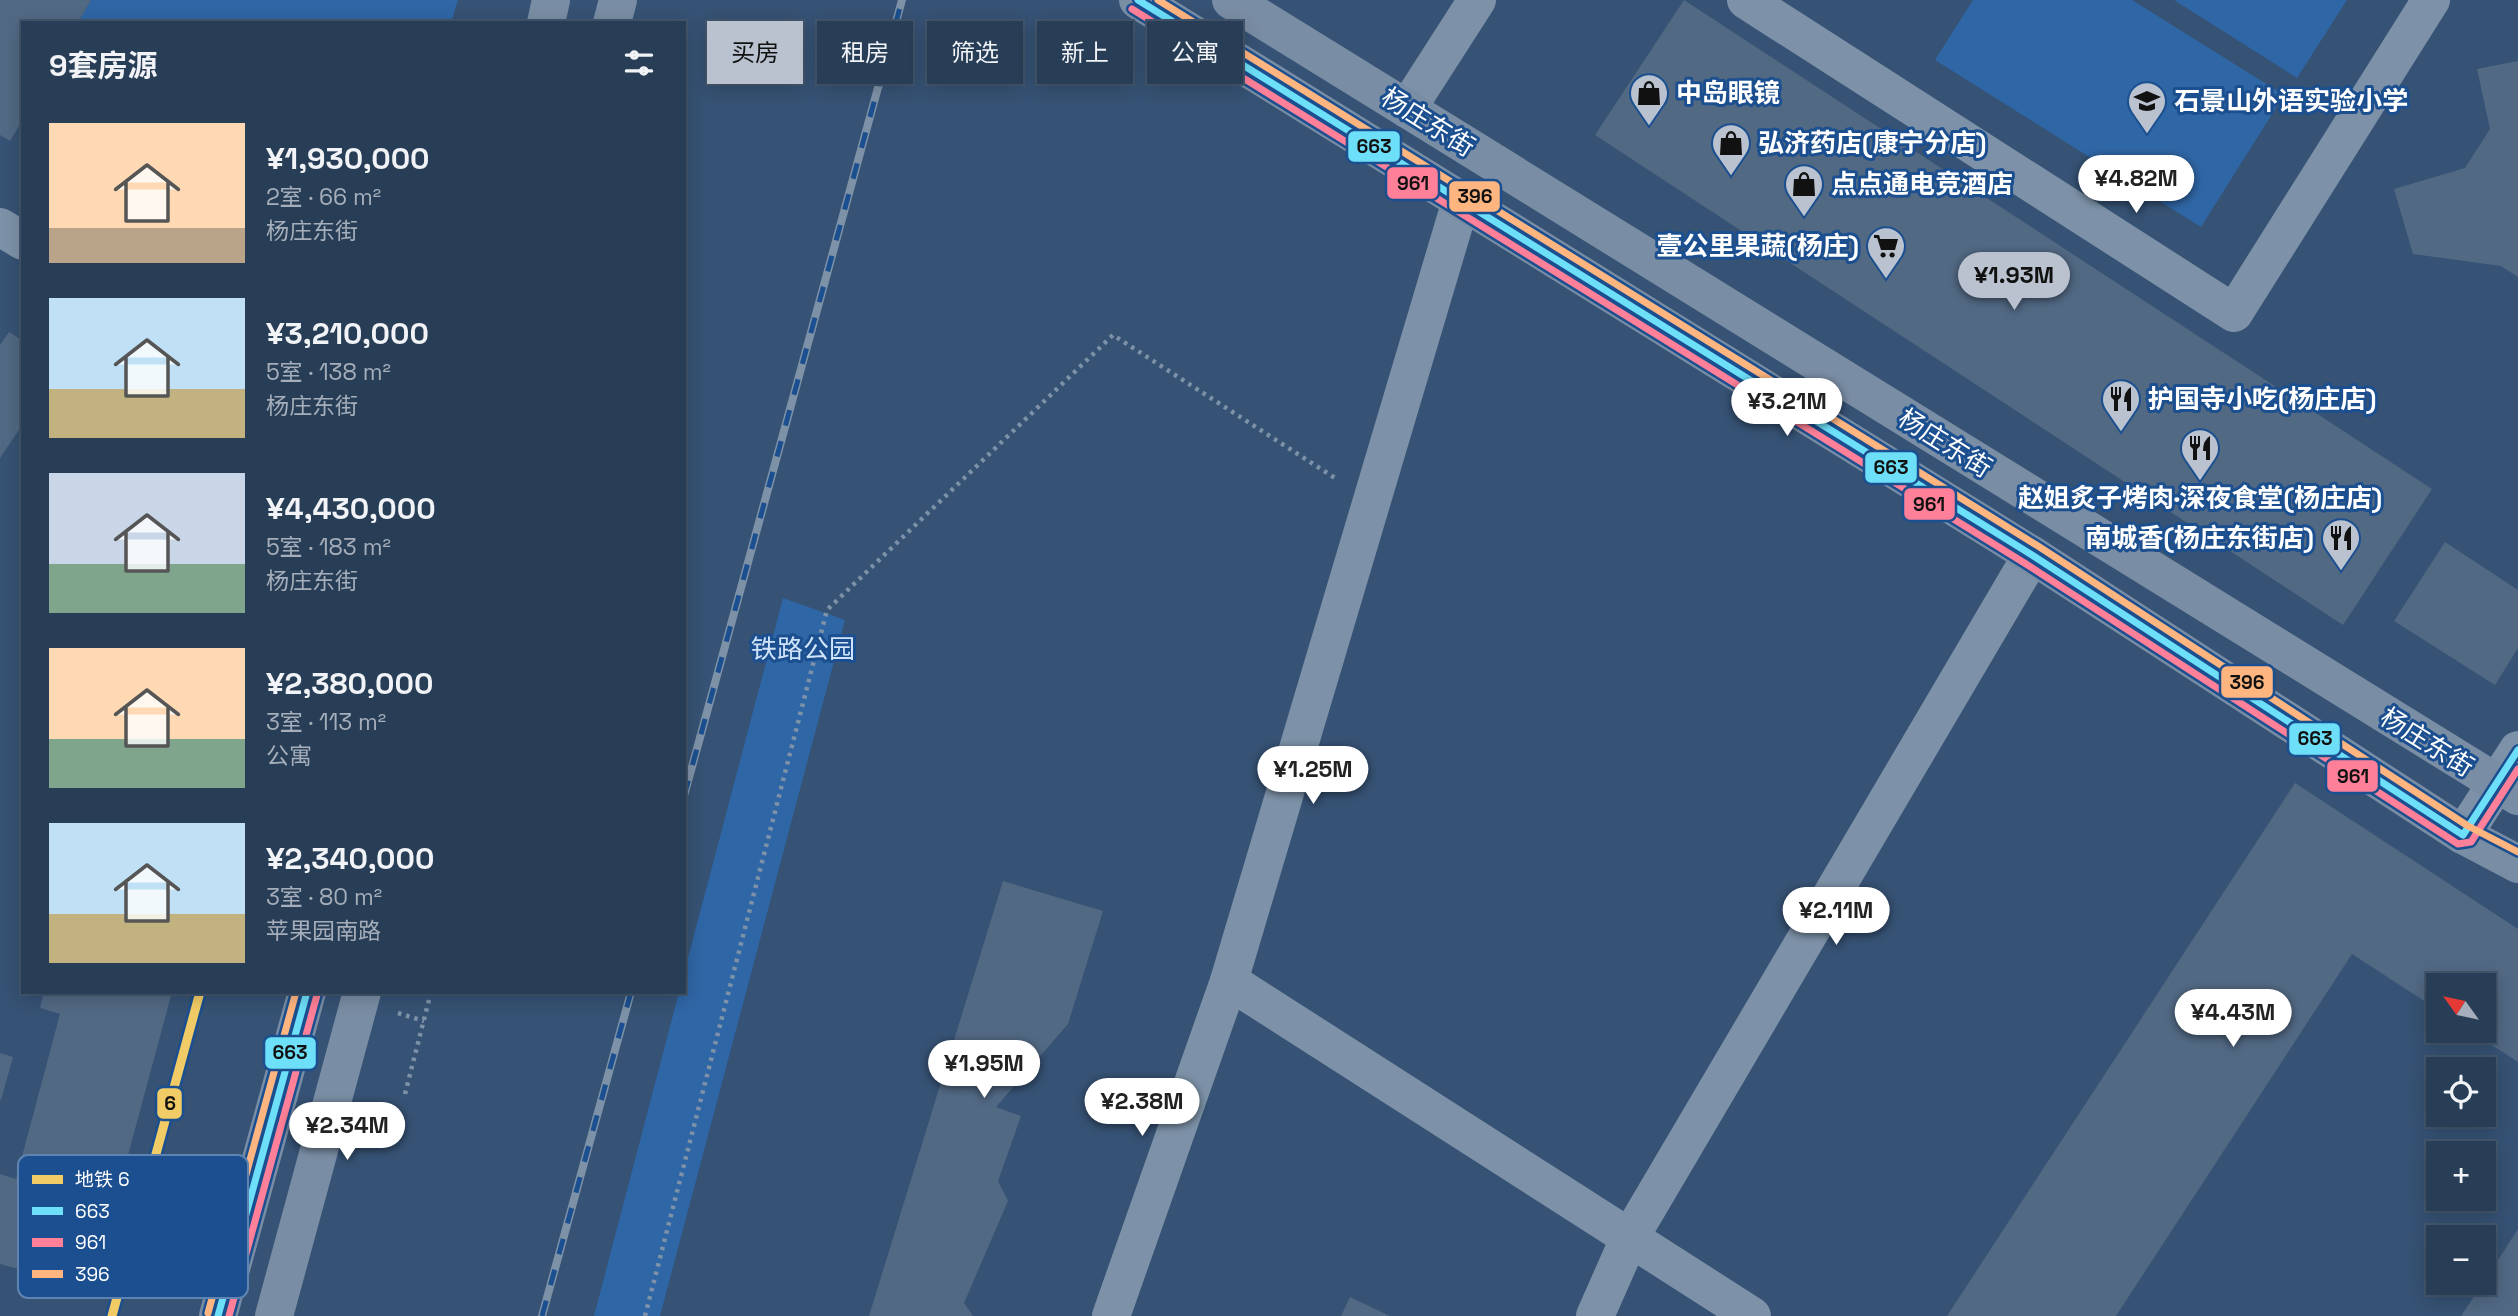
<!DOCTYPE html>
<html lang="zh">
<head>
<meta charset="utf-8">
<style>
  :root { --surface:#283e57; --page:#344961; --text:#f1f3f6; --muted:#a5aeba; --line:#44576d; --accent:#b9c2ce }
  body { margin:0; font-family:"Space Grotesk","Noto Sans SC",sans-serif; background:var(--page); color:var(--text); height:100vh; display:flex; flex-direction:column; font-size:26px; white-space:nowrap }
  * { box-sizing:border-box; margin:0 }
  p { font-size:23px; color:var(--muted) }
  .icon { flex:none; width:38px; height:38px; fill:none; stroke:currentColor; stroke-width:2; stroke-linecap:round; stroke-linejoin:round }
  .map { position:relative; flex:1; overflow:hidden }
  .details { position:absolute; left:21px; top:21px; width:665px; height:973px; display:flex; flex-direction:column; background:var(--surface); border-radius:0px; box-shadow:0 4px 18px #0003,0 0 0 2px var(--line) }
  .details>* { flex:none }
  .top-card { position:absolute; left:707px; top:21px; width:665px; height:63px; display:flex; gap:14px }
  .needle { width:46px; rotate:303deg }
  .buttons { position:absolute; left:2426px; top:973px; display:grid; gap:14px }
  .buttons a { display:grid; place-items:center; width:70px; height:70px; border-radius:0px; background:var(--surface); box-shadow:0 4px 18px #0003,0 0 0 2px var(--line); font-size:35px }
  .price { position:absolute; translate:-50% -60px; padding:0 16px; border-radius:24px; background:#fff; color:#222; font-size:23px; line-height:46px; filter:drop-shadow(0 2px 4px #0008) }
  .price::after { content:''; position:absolute; left:50%; top:42px; width:21px; height:16px; margin-left:-10px; background:inherit; clip-path:polygon(0 0,100% 0,50% 100%) }
  .price.on { background:var(--accent); color:#111 }
  ul { padding:0; list-style:none }
  li { display:flex; align-items:center; gap:21px; height:175px; padding:0 28px }
  li span { display:grid; place-items:center; flex:none; width:196px; height:140px; border-radius:0px; color:#555 }
  li>.icon { margin-inline-start:auto }
  span .icon { width:84px; height:84px; fill:#fffc; stroke-width:1 }
  li b { font-size:30px }
  h2 { display:flex; justify-content:space-between; align-items:center; height:84px; padding:0 28px; font-size:30px }
  .pill { padding:0 24px; border-radius:0px; background:var(--surface); box-shadow:0 4px 18px #0003,0 0 0 2px var(--line); font-size:24px; line-height:63px }
  .pill.on { background:var(--accent); color:#111 }
  .map>svg:first-child { display:block }
  .green { fill:#2f66a5 }
  .building { fill:#526984 }
  .lines { fill:none; stroke-linecap:round; stroke-linejoin:round }
  .path { stroke:#7d92a8; stroke-width:4.5; stroke-dasharray:3.5 5; stroke-linecap:butt }
  .minor { stroke:#7d92a8; stroke-width:38 }
  .tertiary { stroke:#7d92a8; stroke-width:38 }
  .secondary { stroke:#798da4; stroke-width:38 }
  .rail-casing { stroke:#7e92a7; stroke-width:8 }
  .rail { stroke:#1b4f8f; stroke-width:5; stroke-dasharray:16; stroke-linecap:butt }
  .bus-1-casing { stroke:#1b4f8f; stroke-width:12 }
  .bus-2-casing { stroke:#1b4f8f; stroke-width:12 }
  .bus-3-casing { stroke:#1b4f8f; stroke-width:12 }
  .bus-1 { stroke:#6ddff8; stroke-width:7 }
  .bus-2 { stroke:#ff8098; stroke-width:7 }
  .bus-3 { stroke:#ffb580; stroke-width:7 }
  .metro-1-casing { stroke:#1b4f8f; stroke-width:14 }
  .metro-1 { stroke:#f1cc66; stroke-width:9 }
  .labels { text-anchor:middle; dominant-baseline:central; stroke-width:6; stroke-linejoin:round; paint-order:stroke }
  .poi-label { font-size:26px; font-weight:bold; fill:#fff; stroke:#1b4f8f; text-anchor:start }
  .street-label { font-size:26px; fill:#fff; stroke:#1b4f8f }
  .park-label { font-size:26px; fill:#cfe3fa; stroke:#1b4f8f }
  .key { fill:#1b4f8f; stroke:#5f84b1; stroke-width:2 }
  .key-label { font-size:19px; fill:#fff }
  .line-badge { stroke:#1b4f8f; stroke-width:2.5 }
  .pale-badge-label { font-size:19px; text-anchor:middle; font-weight:bold; fill:#111 }
</style>
</head>
<body>
<div class="map">
<svg width="2518" height="1316" viewBox="0 0 2518 1316">
  <rect width="100%" height="100%" fill="#365274"/>
  <!-- green -->
  <g class="green">
    <path d="M91,0H458L451,23H78Z"/>
    <path d="M1973,0H2132L2284,95L2201,227L1935,60Z"/>
    <path d="M2174,0H2347L2297,78Z"/>
    <path d="M783,598L845,620L660,1316H594L679,992H684V973Z"/>
  </g>
  <!-- building -->
  <g class="building">
    <path d="M0,0H91L78,23H23V119L10,141L0,135Z"/>
    <path d="M1684,0L2432,489L2343,625L1595,135Z"/>
    <path d="M2518,61V277L2501,266L2413,254L2394,189L2465,168L2490,129L2477,69Z"/>
    <path d="M9,332L23,341V424L0,458V345Z"/>
    <path d="M2445,542L2518,590V648L2495,685L2394,621Z"/>
    <path d="M2295,783L2518,929V1062L2470,1031H2483V985H2438V1010L2352,954L2116,1316H1947Z"/>
    <path d="M1003,881L1103,911L1068,1024L996,1107L1021,1116L998,1181L1008,1201L964,1303L973,1316H869Z"/>
    <path d="M44,992H172L92,1289L0,1264V1174L16,1179L60,1014L40,1008Z"/>
    <path d="M0,1053L13,1057L1,1100H0Z"/>
    <path d="M2518,1229V1316H2461L2483,1283Z"/>
    <path d="M1350,1297L1390,1316H1341Z"/>
  </g>
  <g class="lines">
    <!-- path -->
    <g class="path">
      <path d="M398,1013L424,1021"/>
      <path d="M405,1094L431,992"/>
      <path d="M645,1316L827,610L1113,335L1335,478"/>
    </g>
    <!-- minor -->
    <g class="minor">
      <path d="M1746,0L2234,313L2431,0"/>
      <path d="M1407,109L1477,0"/>
      <path d="M1461,201L1229,981L1752,1316"/>
      <path d="M0,227L23,241"/>
      <path d="M1111,1316L1229,981"/>
      <path d="M1595,1316L1629,1239L2032,555"/>
    </g>
    <!-- tertiary -->
    <path class="tertiary" d="M2463,835L2518,750"/>
    <!-- secondary -->
    <g class="secondary">
      <path d="M1138,0L2032,555L2463,835L2518,864"/>
      <path d="M1231,0L2518,796"/>
      <path d="M546,23L551,0"/>
      <path d="M612,23L618,0"/>
      <path d="M218,1316L307,992"/>
      <path d="M274,1316L362,992"/>
    </g>
    <defs>
      <g id="rail">
        <path d="M684,796L902,0"/>
        <path d="M542,1316L631,992"/>
      </g>
    </defs>
    <!-- rail casing -->
    <use href="#rail" class="rail-casing"/>
    <!-- rail -->
    <use href="#rail" class="rail"/>
    <defs>
      <g id="bus-1">
        <path d="M1138,0L2032,555L2463,835L2518,750"/>
        <path d="M218,1316L307,992"/>
      </g>
      <g id="bus-2">
        <path d="M1132,9L2026,564L2458,844L2471,842L2518,769"/>
        <path d="M229,1316L317,995"/>
      </g>
      <g id="bus-3">
        <path d="M1158,0L2038,546L2468,826L2518,852"/>
        <path d="M208,1313L296,992"/>
      </g>
    </defs>
    <!-- bus-1 casing -->
    <use href="#bus-1" class="bus-1-casing"/>
    <!-- bus-2 casing -->
    <use href="#bus-2" class="bus-2-casing"/>
    <!-- bus-3 casing -->
    <use href="#bus-3" class="bus-3-casing"/>
    <!-- bus-1 -->
    <use href="#bus-1" class="bus-1"/>
    <!-- bus-2 -->
    <use href="#bus-2" class="bus-2"/>
    <!-- bus-3 -->
    <use href="#bus-3" class="bus-3"/>
    <defs>
      <path id="metro-1" d="M112,1316L200,992"/>
    </defs>
    <!-- metro-1 casing -->
    <use href="#metro-1" class="metro-1-casing"/>
    <!-- metro-1 -->
    <use href="#metro-1" class="metro-1"/>
  </g>
  <!-- icons -->
  <defs>
    <symbol id="shop-pin" viewBox="-11 -11 22 30"><path d="M0 17L-7.5 6A9.5 9.5 0 1 1 7.5 6Z" fill="#b9c2ce" stroke="#1b4f8f"/><path d="M-5-2.5h2.3a2.7 3.5 0 0 1 5.4 0H5L5.5 6h-11ZM-1.5-2.5h3a1.5 2.3 0 0 0-3 0Z" fill="#111"/></symbol>
    <symbol id="school-pin" viewBox="-11 -11 22 30"><path d="M0 17L-7.5 6A9.5 9.5 0 1 1 7.5 6Z" fill="#b9c2ce" stroke="#1b4f8f"/><path d="M0-5L7-2L0 1L-7-2ZM-4 1L0 2.5L4 1V4Q0 6-4 4Z" fill="#111"/></symbol>
    <symbol id="supermarket-pin" viewBox="-11 -11 22 30"><path d="M0 17L-7.5 6A9.5 9.5 0 1 1 7.5 6Z" fill="#b9c2ce" stroke="#1b4f8f"/><path d="M-6-5.5h2.5l.6 2H6L4.5 2H-2.5L-4.4-4H-6ZM-1.5 3.2a1.3 1.3 0 1 0 .1 0ZM3 3.2a1.3 1.3 0 1 0 .1 0Z" fill="#111"/></symbol>
    <symbol id="restaurant-pin" viewBox="-11 -11 22 30"><path d="M0 17L-7.5 6A9.5 9.5 0 1 1 7.5 6Z" fill="#b9c2ce" stroke="#1b4f8f"/><path d="M-5-6h1v4h1v-4h1v4h1v-4h1v5L-1.5 .5V6h-2V.5L-5-1ZM5-6V6H3V1.5H1.5Q1.5-4 5-6Z" fill="#111"/></symbol>
  </defs>
  <g fill-rule="evenodd">
    <use href="#shop-pin" x="1627" y="71" width="44" height="60"/>
    <use href="#school-pin" x="2125" y="79" width="44" height="60"/>
    <use href="#shop-pin" x="1709" y="121" width="44" height="60"/>
    <use href="#shop-pin" x="1782" y="162" width="44" height="60"/>
    <use href="#supermarket-pin" x="1864" y="224" width="44" height="60"/>
    <use href="#restaurant-pin" x="2099" y="377" width="44" height="60"/>
    <use href="#restaurant-pin" x="2178" y="426" width="44" height="60"/>
    <use href="#restaurant-pin" x="2319" y="516" width="44" height="60"/>
  </g>
  <g class="labels">
    <!-- poi labels -->
    <g class="poi-label">
      <text x="1676" y="93">中岛眼镜</text>
      <text x="2174" y="101">石景山外语实验小学</text>
      <text x="1758" y="143">弘济药店(康宁分店)</text>
      <text x="1831" y="184">点点通电竞酒店</text>
      <text x="1859" y="246" text-anchor="end">壹公里果蔬(杨庄)</text>
      <text x="2148" y="399">护国寺小吃(杨庄店)</text>
      <text x="2200" y="498" text-anchor="middle">赵姐炙子烤肉·深夜食堂(杨庄店)</text>
      <text x="2314" y="538" text-anchor="end">南城香(杨庄东街店)</text>
    </g>
    <!-- street labels -->
    <g class="street-label">
      <text transform="translate(1428 122) rotate(32)">杨庄东街</text>
      <text transform="translate(1945 443) rotate(32)">杨庄东街</text>
      <text transform="translate(2427 742) rotate(32)">杨庄东街</text>
    </g>
    <!-- park labels -->
    <g class="park-label">
      <text x="803" y="649">铁路公园</text>
    </g>
  </g>
  <!-- legend -->
  <rect x="18" y="1155" width="230" height="143" rx="10" class="key"/>
  <rect x="32" y="1175" width="31" height="9" fill="#f1cc66"/>
  <rect x="32" y="1207" width="31" height="8" fill="#6ddff8"/>
  <rect x="32" y="1238" width="31" height="9" fill="#ff8098"/>
  <rect x="32" y="1270" width="31" height="8" fill="#ffb580"/>
  <g class="key-label">
    <text x="75" y="1186">地铁 6</text>
    <text x="75" y="1218">663</text>
    <text x="75" y="1249">961</text>
    <text x="75" y="1281">396</text>
  </g>
  <g class="line-badge">
    <rect x="1347" y="130" width="54" height="33" rx="7" fill="#6ddff8"/>
    <rect x="1386" y="166" width="53" height="34" rx="7" fill="#ff8098"/>
    <rect x="1448" y="180" width="53" height="33" rx="7" fill="#ffb580"/>
    <rect x="1864" y="451" width="54" height="33" rx="7" fill="#6ddff8"/>
    <rect x="1903" y="487" width="53" height="34" rx="7" fill="#ff8098"/>
    <rect x="2220" y="665" width="54" height="34" rx="7" fill="#ffb580"/>
    <rect x="2288" y="722" width="53" height="34" rx="7" fill="#6ddff8"/>
    <rect x="2326" y="759" width="53" height="34" rx="7" fill="#ff8098"/>
    <rect x="264" y="1036" width="53" height="34" rx="7" fill="#6ddff8"/>
    <rect x="156" y="1087" width="27" height="33" rx="7" fill="#f1cc66"/>
  </g>
  <g class="pale-badge-label">
    <text x="1374" y="153">663</text>
    <text x="1413" y="190">961</text>
    <text x="1475" y="203">396</text>
    <text x="1891" y="474">663</text>
    <text x="1929" y="511">961</text>
    <text x="2247" y="689">396</text>
    <text x="2315" y="745">663</text>
    <text x="2353" y="783">961</text>
    <text x="290" y="1059">663</text>
    <text x="170" y="1110">6</text>
  </g>
</svg>
<div class="buttons">
<a><svg class="needle" viewBox="-14 -14 28 28"><path d="M0-13l5 13h-10z" fill="#e53935"/><path d="M0 13l5-13h-10z" fill="#a5aeba"/></svg></a>
<a><svg class="icon" aria-label="locate" viewBox="0 0 24 24"><circle cx="12" cy="12" r="6"/><path d="M12 2v4M12 18v4M2 12h4M18 12h4"/></svg></a>
<a>+</a>
<a>−</a>
</div>
<b class="price" style="left:2136px;top:215px">¥4.82M</b>
<b class="price on" style="left:2014px;top:312px">¥1.93M</b>
<b class="price" style="left:1787px;top:438px">¥3.21M</b>
<b class="price" style="left:1313px;top:806px">¥1.25M</b>
<b class="price" style="left:1836px;top:947px">¥2.11M</b>
<b class="price" style="left:2233px;top:1049px">¥4.43M</b>
<b class="price" style="left:984px;top:1100px">¥1.95M</b>
<b class="price" style="left:1142px;top:1138px">¥2.38M</b>
<b class="price" style="left:347px;top:1162px">¥2.34M</b>
<div class="top-card">
<a class="pill on">买房</a>
<a class="pill">租房</a>
<a class="pill">筛选</a>
<a class="pill">新上</a>
<a class="pill">公寓</a>
</div>
<section class="details">
<h2>9套房源<svg class="icon" aria-label="filters" viewBox="0 0 24 24"><path d="M4 7h16M4 17h16"/><circle cx="9" cy="7" r="2"/><circle cx="15" cy="17" r="2"/></svg></h2>
<ul>
<li><span style="background:linear-gradient(#ffd9b3 75%,#b9a48a 0)"><svg class="icon" aria-label="home" viewBox="0 0 24 24"><path d="M3 11l9-7 9 7M6 9v11h12V9"/></svg></span><div><b>¥1,930,000</b><p>2室 · 66 m²</p><p>杨庄东街</p></div></li>
<li><span style="background:linear-gradient(#bfe0f5 65%,#c2b280 0)"><svg class="icon" aria-label="home" viewBox="0 0 24 24"><path d="M3 11l9-7 9 7M6 9v11h12V9"/></svg></span><div><b>¥3,210,000</b><p>5室 · 138 m²</p><p>杨庄东街</p></div></li>
<li><span style="background:linear-gradient(#c9d6e8 65%,#7fa58c 0)"><svg class="icon" aria-label="home" viewBox="0 0 24 24"><path d="M3 11l9-7 9 7M6 9v11h12V9"/></svg></span><div><b>¥4,430,000</b><p>5室 · 183 m²</p><p>杨庄东街</p></div></li>
<li><span style="background:linear-gradient(#ffd9b3 65%,#7fa58c 0)"><svg class="icon" aria-label="home" viewBox="0 0 24 24"><path d="M3 11l9-7 9 7M6 9v11h12V9"/></svg></span><div><b>¥2,380,000</b><p>3室 · 113 m²</p><p>公寓</p></div></li>
<li><span style="background:linear-gradient(#bfe0f5 65%,#c2b280 0)"><svg class="icon" aria-label="home" viewBox="0 0 24 24"><path d="M3 11l9-7 9 7M6 9v11h12V9"/></svg></span><div><b>¥2,340,000</b><p>3室 · 80 m²</p><p>苹果园南路</p></div></li>
</ul>
</section>
</div>
</body>
</html>
